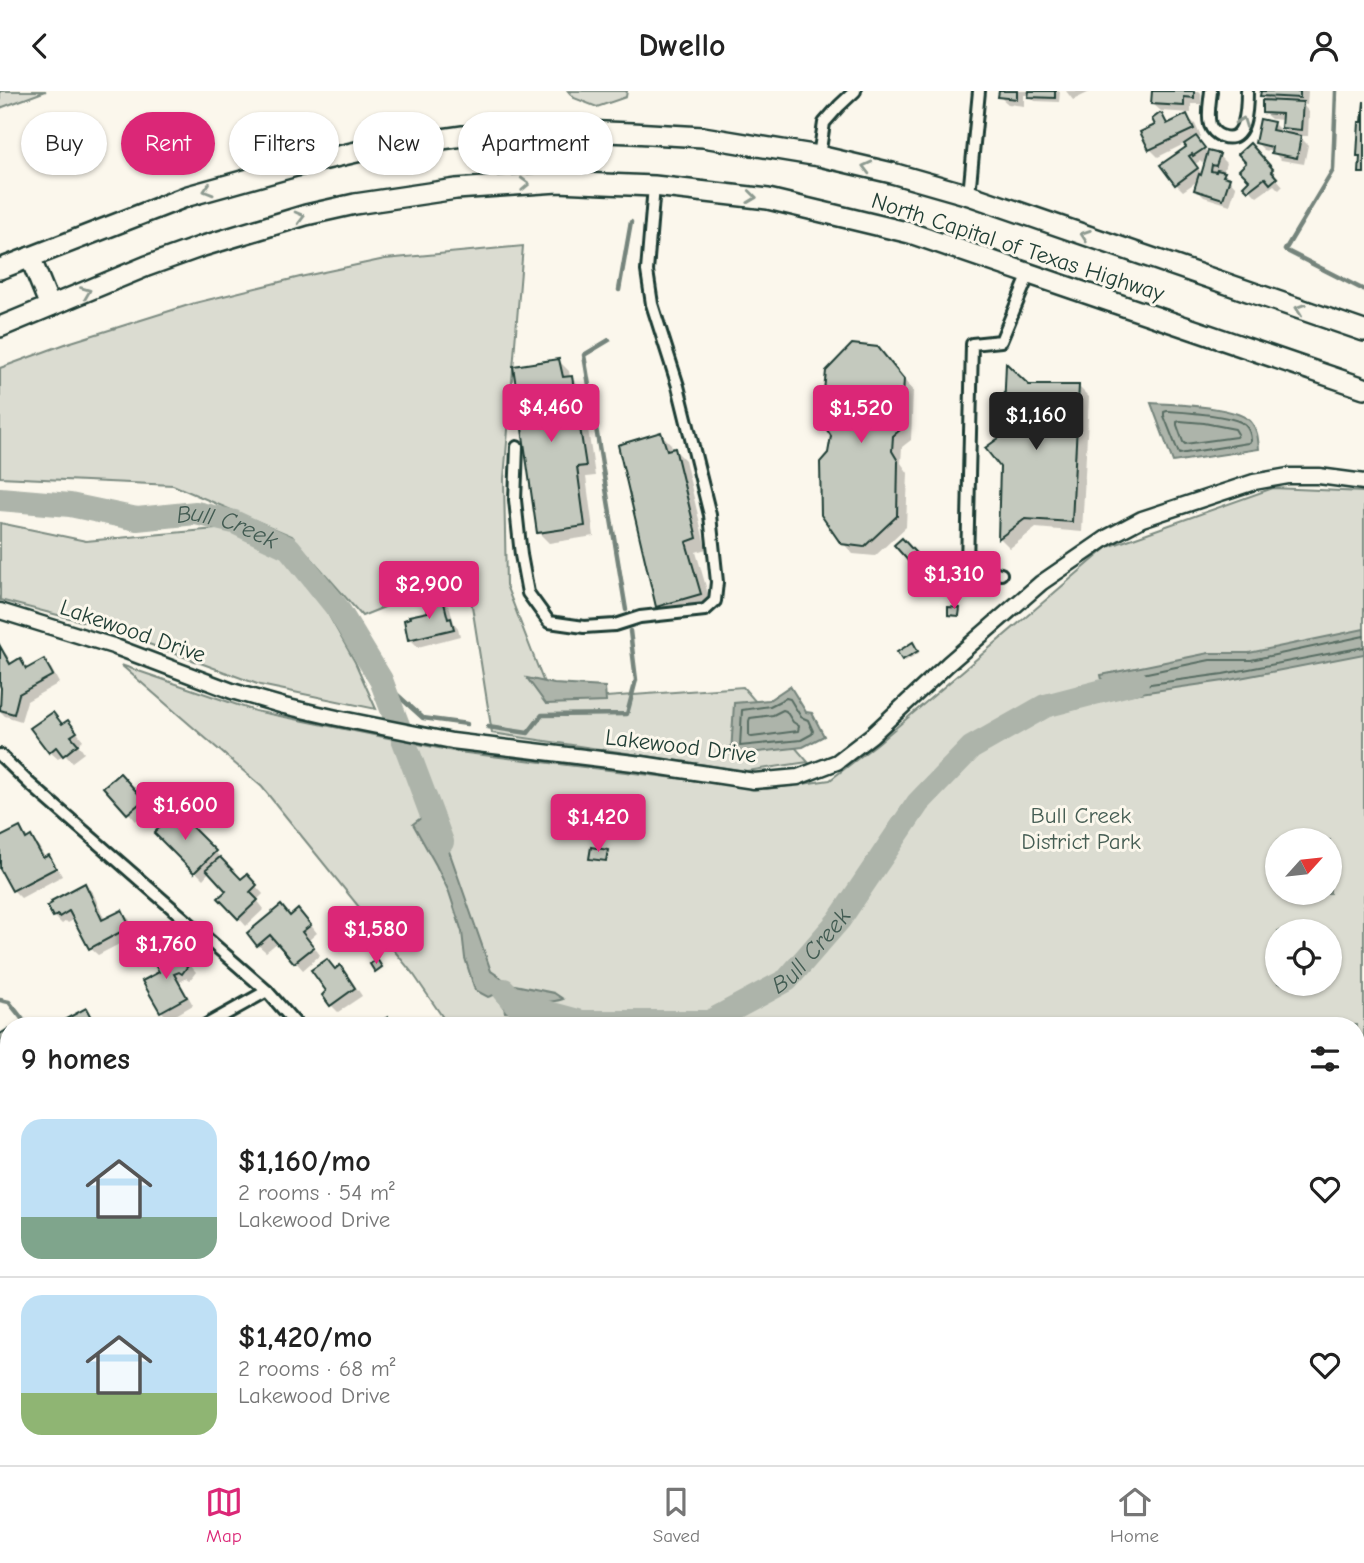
<!DOCTYPE html>
<html lang="en">
<head>
<meta charset="utf-8">
<style>
  :root { --surface:#fff; --page:#f6f6f6; --text:#222; --muted:#767676; --line:#e0e0e0; --accent:#db2777 }
  body { margin:0; font-family:"Comic Neue",sans-serif; background:var(--page); color:var(--text); height:100vh; display:flex; flex-direction:column; font-size:26px; white-space:nowrap }
  * { box-sizing:border-box; margin:0 }
  p { font-size:23px; color:var(--muted) }
  .icon { flex:none; width:38px; height:38px; fill:none; stroke:currentColor; stroke-width:2; stroke-linecap:round; stroke-linejoin:round }
  .map { position:relative; flex:1; overflow:hidden }
  .drawer { position:absolute; left:0px; top:926px; width:1365px; height:450px; display:flex; flex-direction:column; background:var(--surface); border-radius:28px 28px 0 0; box-shadow:0 2px 5px #0004 }
  .drawer>* { flex:none }
  .banner { position:absolute; left:21px; top:21px; width:700px; height:63px; display:flex; gap:14px }
  .needle { width:46px; rotate:63deg }
  .fabs { position:absolute; left:1265px; top:737px; display:grid; gap:14px }
  .fabs a { display:grid; place-items:center; width:77px; height:77px; border-radius:50%; background:var(--surface); box-shadow:0 2px 5px #0004; font-size:35px }
  .price { position:absolute; translate:-50% -60px; padding:0 16px; border-radius:7px; background:var(--accent); color:#fff; font-size:23px; line-height:46px; filter:drop-shadow(0 2px 4px #0008) }
  .price::after { content:''; position:absolute; left:50%; top:42px; width:21px; height:16px; margin-left:-10px; background:inherit; clip-path:polygon(0 0,100% 0,50% 100%) }
  .price.active { background:#222; color:#fff }
  ul { padding:0; list-style:none }
  li { display:flex; align-items:center; gap:21px; height:175px; padding:0 21px }
  li+li { border-top:2px solid var(--line) }
  li span { display:grid; place-items:center; flex:none; width:196px; height:140px; border-radius:21px; color:#555 }
  li>.icon { margin-inline-start:auto }
  span .icon { width:84px; height:84px; fill:#fffc; stroke-width:1 }
  li b { font-size:30px }
  h2 { display:flex; justify-content:space-between; align-items:center; height:84px; padding:0 21px; font-size:30px }
  .pill { padding:0 24px; border-radius:32px; background:var(--surface); box-shadow:0 2px 5px #0004; font-size:24px; line-height:63px }
  .pill.active { background:var(--accent); color:#fff }
  header { display:flex; justify-content:space-between; align-items:center; height:91px; padding:0 21px; background:var(--surface); font-size:32px; font-weight:700 }
  .dock { display:flex; justify-content:space-around; align-items:center; height:98px; border-top:2px solid var(--line); background:var(--surface); font-size:19px; color:var(--muted) }
  .dock a { display:grid; justify-items:center; gap:4px }
  .dock .active { color:var(--accent) }
  .map>svg:first-child { display:block }
  .green { fill:#dbdcd1; stroke:#7d8c82; stroke-width:2; fill-rule:evenodd }
  .water { fill:#adb4aa; stroke:#74847b; stroke-width:2 }
  .shadow { fill:#0003; fill-rule:evenodd }
  .lines { fill:none; stroke-linecap:round; stroke-linejoin:round }
  .shore { stroke:#586d63; stroke-width:2 }
  .stream { stroke:#74847b; stroke-width:4.5 }
  .river { stroke:#adb4aa; stroke-width:24 }
  .building { fill:#c4c9be; stroke:#1f3d34; stroke-width:2 }
  .street-casing { stroke:#1f3d34; stroke-width:16 }
  .secondary-casing { stroke:#1f3d34; stroke-width:19 }
  .highway-casing { stroke:#1f3d34; stroke-width:24 }
  .street { stroke:#fbf7ec; stroke-width:10 }
  .secondary { stroke:#fbf7ec; stroke-width:14 }
  .highway { stroke:#fbf7ec; stroke-width:19 }
  .oneway { stroke:#8d9a90 }
  .labels { text-anchor:middle; dominant-baseline:central; stroke-width:6; stroke-linejoin:round; paint-order:stroke }
  .street-label { font-size:23px; fill:#1f3d34; stroke:#fbf7ec }
  .park-label { font-size:23px; fill:#455d53; stroke:#fbf7ec }
  .water-label { font-size:24px; font-style:italic; fill:#425b52; stroke:#fbf7ec }
</style>
</head>
<body>
<header><svg class="icon" aria-label="back" viewBox="0 0 24 24"><path d="M15 5l-7 7 7 7"/></svg>Dwello<svg class="icon" aria-label="person" viewBox="0 0 24 24"><circle cx="12" cy="8" r="4"/><path d="M4 21q1-7 8-7t8 7"/></svg></header>
<div class="map">
<svg width="1364" height="1374" viewBox="0 0 1364 1374">
  <rect width="100%" height="100%" fill="#fbf7ec"/>
  <filter id="ink" filterUnits="userSpaceOnUse"><feTurbulence type="fractalNoise" baseFrequency=".0143" numOctaves="2"/><feDisplacementMap in="SourceGraphic" scale="14" xChannelSelector="R" yChannelSelector="G"/><feConvolveMatrix kernelMatrix="1 2 1 2 8 2 1 2 1" color-interpolation-filters="sRGB"/></filter>
  <g filter="url(#ink)">
    <!-- green -->
    <g class="green">
      <path d="M0,0H46L0,17Z"/>
      <path d="M568,0H627L626,6L597,16L574,7Z"/>
      <path d="M523,155L504,388L506,494L551,610L743,596L808,671L747,680L492,642L467,483L362,525L292,445L173,394L0,386V277L68,252L195,212L300,186L385,168Z"/>
      <path d="M1273,397L1364,401V1322H1356V934H448L414,884L262,696L121,574L255,620L458,661L767,698L830,689L878,652L1108,456ZM1278,749H1330V802H1278ZM1278,840H1330V892H1278Z"/>
      <path d="M0,432L86,450L227,437L295,464L355,571L376,618L260,594L100,535L0,509Z"/>
      <path d="M115,1367H1231L1213,1374H97Z"/>
    </g>
    <!-- water -->
    <g class="water">
      <path d="M1151,312C1173,313 1240,315 1252,332C1258,340 1258,348 1259,358L1173,371Z"/>
      <path d="M1364,538V563L1224,590L1106,607L1101,584L1209,562H1249Z"/>
      <path d="M527,587L554,593L605,596L606,611L546,613Z"/>
      <path d="M790,595L806,621L812,622L824,645L803,656L731,664L734,612L769,609Z"/>
      <path d="M434,717L491,880L510,893L554,902L563,908C555,911 547,910 539,913C523,918 523,923 505,921L503,911L497,903L488,906L475,899L465,867L462,841L449,801L436,774L413,733Z"/>
    </g>
    <!-- shadow -->
    <g class="shadow">
      <path d="M1001,0H1060L1059,11L1035,10L1029,4H1024V15L1008,13L1000,6Z"/>
      <path d="M1066,0H1092L1073,9Z"/>
      <path d="M1153,0H1199L1201,2V13H1191V22L1161,20L1153,13Z"/>
      <path d="M1262,0H1308L1307,14L1302,13L1309,21L1308,45H1299L1308,54L1304,73L1281,69L1273,61L1264,59L1257,52L1273,32L1281,40L1280,43L1291,45L1283,37L1284,29L1271,28L1263,21L1268,11L1262,5Z"/>
      <path d="M1162,25L1170,34L1187,26L1195,33L1201,46L1196,48L1208,62L1219,65L1226,72L1223,82L1236,96L1230,114L1204,106L1196,98L1199,89L1183,100L1176,93L1189,56L1186,52L1158,66L1150,58L1143,42L1157,35ZM1207,68L1203,84L1195,73L1200,70L1202,72Z"/>
      <path d="M1257,62L1279,87L1277,88L1283,95L1279,99L1274,94L1257,106L1246,95L1252,90Z"/>
      <path d="M877,257L888,268L913,300L911,349L902,356L901,372L908,382L906,436L875,465L853,463L843,452L830,363Z"/>
      <path d="M559,270L569,280L570,286L582,298L595,385L586,386L594,445L549,452L538,441Z"/>
      <path d="M1028,296H1079L1089,306L1082,441L1036,437L1010,457L1000,447L1002,376L1005,345Z"/>
      <path d="M661,343L671,353L673,359H675L685,369L706,458L696,461L711,513L667,526L657,516Z"/>
      <path d="M902,449L939,490L933,495L896,454Z"/>
      <path d="M443,510L450,517L454,532L458,537L460,545L418,556L410,548L430,522Z"/>
      <path d="M915,555L919,562L905,570L899,561Z"/>
      <path d="M0,557L7,564L12,574L20,569L28,578L44,570L51,577L59,592L27,610L21,630L5,625L0,620V609L3,596L0,590Z"/>
      <path d="M63,635L75,639L83,649L78,653L84,662L72,671L64,663L58,668L50,661Z"/>
      <path d="M127,692L150,717L136,730L106,697Z"/>
      <path d="M176,723L222,768L221,770L241,791L254,793L263,803L257,809L264,818L246,835L221,807L228,800L210,780L203,788L157,742Z"/>
      <path d="M20,738L29,748L31,747L38,754L46,768L49,766L56,774L62,785L21,807L13,799L0,774V748Z"/>
      <path d="M85,794L93,802L105,829L121,821L129,828L137,844L98,864L90,857L75,828L68,832L66,830L62,833L54,825Z"/>
      <path d="M291,827L306,828L317,842L309,849L320,864L303,879L278,851L266,861L258,854Z"/>
      <path d="M160,859L167,867L171,874L189,873L196,881L190,889L187,887L180,891L193,914L169,928L161,920Z"/>
      <path d="M340,876L348,884L362,905L338,921L331,914L329,901L336,879Z"/>
      <path d="M86,919L96,934H58Z"/>
      <path d="M8,940L9,983L6,984L9,989V999L0,1004V945Z"/>
      <path d="M0,1204L5,1208L0,1215Z"/>
      <path d="M0,1215L9,1222V1239L4,1246L0,1243Z"/>
      <path d="M0,1318L3,1322L1,1324L9,1329V1367H14L11,1371L0,1364Z"/>
    </g>
    <g class="lines">
      <!-- shore -->
      <g class="shore">
        <path d="M1167,320C1183,321 1235,324 1245,334C1250,339 1251,345 1251,350L1248,352L1179,363L1164,325V321Z"/>
        <path d="M1180,330L1204,332L1235,338L1238,343L1236,346L1185,353L1183,351L1177,334V331Z"/>
        <path d="M1364,545L1251,569H1210L1113,589L1110,593L1111,597L1114,598L1223,583L1364,556"/>
        <path d="M786,607L790,608L801,626L808,629L813,640L812,643L801,649L740,655L742,619L770,615Z"/>
        <path d="M783,619L786,620L793,631L799,635L798,640L752,646L749,645V630L750,627L773,624Z"/>
      </g>
      <!-- stream -->
      <g class="stream">
        <path d="M1336,0L1333,79L1285,159L1364,199"/>
        <path d="M619,199L631,131"/>
        <path d="M609,249L584,264L626,519"/>
        <path d="M381,589L423,627L467,633"/>
        <path d="M488,636L528,642L542,624L627,623L636,589L630,540"/>
        <path d="M0,909L9,911L27,934"/>
      </g>
      <!-- river -->
      <g class="river">
        <path id="s1" d="M0,408L70,414L137,428L196,422L234,431L289,457L338,518L381,589L442,751"/>
        <path id="s2" d="M504,899L516,913L582,931H709L787,889L839,829L918,712L971,657L1045,615L1137,591"/>
      </g>
    </g>
    <!-- building -->
    <g class="building">
      <path d="M999,0H1017V8L998,6Z"/>
      <path d="M1029,0H1055V7L1028,6Z"/>
      <path d="M1152,0H1194V7L1184,6V15L1151,13Z"/>
      <path d="M1261,0H1300V7L1260,5Z"/>
      <path d="M1262,9L1303,11L1301,39L1281,37L1282,23L1262,22Z"/>
      <path d="M1364,10V82H1359L1360,65H1357L1359,31H1362Z"/>
      <path d="M1160,22L1162,23L1167,33L1187,23L1194,38L1149,59L1140,41L1155,34L1152,28Z"/>
      <path d="M1260,28L1274,31L1272,39L1301,45L1297,67L1271,62L1272,56L1255,52Z"/>
      <path d="M1196,45L1205,57L1193,65L1192,63L1189,65L1198,77L1175,94L1160,74L1186,56L1184,53Z"/>
      <path d="M1250,52L1273,78L1271,80L1277,87L1270,93L1265,87L1248,100L1243,95L1249,89L1239,79L1246,72L1238,63Z"/>
      <path d="M1208,60L1220,63L1216,75L1212,74L1211,80L1216,81L1217,79L1225,81L1223,85L1230,87L1223,108L1194,99L1199,83L1201,84Z"/>
      <path d="M852,253L878,256L904,288L901,338L893,345L892,360L898,370L897,425L864,456L841,453L821,424L820,371L828,362L831,345L821,330L826,280Z"/>
      <path d="M559,268L563,286L572,285L586,375L577,376L585,435L537,442L513,275Z"/>
      <path d="M1006,272L1029,294H1079L1072,431L1025,428L998,448L1000,376L985,357L1003,344Z"/>
      <path d="M661,341L667,359L675,357L697,447L686,451L701,503L656,516L618,354Z"/>
      <path d="M902,447L936,484L928,492L894,454Z"/>
      <path d="M443,508L448,528L451,527L454,538L408,549L404,529L410,527L409,525L428,521L426,512Z"/>
      <path d="M948,516L960,517L959,525L948,524Z"/>
      <path d="M913,551L918,560L902,569L897,561Z"/>
      <path d="M0,555L10,573L20,567L26,578L44,568L53,584L19,603L14,623L0,619L1,597L0,594Z"/>
      <path d="M53,621L62,633L68,629L77,641L71,645L78,653L63,665L56,656L49,662L30,637Z"/>
      <path d="M120,682L144,709L127,723L103,696Z"/>
      <path d="M176,720L216,760L194,782L154,742Z"/>
      <path d="M20,736L26,748L31,745L43,767L49,764L56,777L12,800L0,778V746Z"/>
      <path d="M591,756L608,759L606,770L589,768Z"/>
      <path d="M220,766L241,788L247,783L257,794L250,801L258,809L238,828L218,807L226,800L206,778Z"/>
      <path d="M85,792L102,829L122,819L130,836L89,858L69,820L59,826L58,824L53,826L47,815L52,812L51,810Z"/>
      <path d="M281,814L290,825L298,818L311,834L302,841L314,856L294,872L270,844L257,855L247,842Z"/>
      <path d="M160,857L169,874L177,862L190,872L182,883L179,881L174,883L187,906L160,921L142,890L159,881L149,863Z"/>
      <path d="M327,868L335,878L340,874L355,897L330,915L322,904L326,900L311,879Z"/>
      <path d="M377,868L382,876L375,881L370,873Z"/>
      <path d="M86,917L94,932L91,934H55Z"/>
      <path d="M388,926L393,934H373Z"/>
      <path d="M8,938L9,972L0,977L7,989L0,992V943Z"/>
      <path d="M9,1085V1139H8L0,1116V1088Z"/>
      <path d="M0,1213L9,1220L0,1233Z"/>
      <path d="M0,1322L9,1327V1360L7,1359L2,1365L0,1363Z"/>
      <path d="M1362,1357L1364,1361V1374H1328V1372L1333,1370L1332,1367H1356V1359Z"/>
    </g>
    <g class="lines">
      <defs>
        <g id="street">
          <path d="M1211,0C1210,11 1207,23 1210,34C1212,39 1216,43 1221,45C1247,55 1247,15 1247,0"/>
          <path d="M819,65L824,32L839,15L855,0"/>
          <path d="M969,104L979,0"/>
          <path d="M517,356L515,409L521,464L528,502L549,531L584,536L615,534L640,526L705,519L715,510L717,491L710,424L678,295L652,213L647,180L654,95"/>
          <path d="M1001,483L967,475L972,253L1001,250L1029,183"/>
          <path d="M0,664L30,693L267,900L297,934"/>
          <path d="M206,934L267,900"/>
          <path d="M0,1033L9,1030"/>
          <path d="M0,1276L9,1283"/>
        </g>
        <path id="secondary" d="M0,520L113,555L232,600L284,615L337,627L452,650L642,673L754,690L798,686L837,671L872,644L948,573L1041,492L1108,446L1142,428L1254,391L1288,385H1319L1364,391"/>
        <g id="highway">
          <path d="M30,166L50,215"/>
          <path d="M0,178L188,105L296,75L365,59L463,45L578,40L632,42L703,46L819,65L892,82L969,104L1364,240"/>
          <path d="M0,236L147,175L200,156L306,124L355,113L456,98L558,91L604,93L654,95L768,108L910,142L1364,297"/>
        </g>
      </defs>
      <!-- street casing -->
      <use href="#street" class="street-casing"/>
      <!-- secondary casing -->
      <use href="#secondary" class="secondary-casing"/>
      <!-- highway casing -->
      <use href="#highway" class="highway-casing"/>
      <!-- street -->
      <use href="#street" class="street"/>
      <!-- secondary -->
      <use href="#secondary" class="secondary"/>
      <!-- highway -->
      <use href="#highway" class="highway"/>
    </g>
    <!-- one-way arrows -->
    <defs><path id="oneway-chevron" d="M-2-3.5L2.5 0L-2 3.5" fill="none" stroke-width="1.6" stroke-linecap="round" stroke-linejoin="round" transform="scale(1.75)"/></defs>
    <g class="oneway">
      <use href="#oneway-chevron" transform="translate(1242 31) rotate(-69)"/>
      <use href="#oneway-chevron" transform="translate(867 76) rotate(-166)"/>
      <use href="#oneway-chevron" transform="translate(525 93) rotate(-2)"/>
      <use href="#oneway-chevron" transform="translate(208 99) rotate(163)"/>
      <use href="#oneway-chevron" transform="translate(752 106) rotate(7)"/>
      <use href="#oneway-chevron" transform="translate(300 126) rotate(-15)"/>
      <use href="#oneway-chevron" transform="translate(1085 144) rotate(-161)"/>
      <use href="#oneway-chevron" transform="translate(86 201) rotate(-22)"/>
      <use href="#oneway-chevron" transform="translate(1300 218) rotate(-161)"/>
    </g>
  </g>
  <g class="labels">
    <!-- street labels -->
    <g class="street-label">
      <text transform="translate(1018 156) rotate(18)">North Capital of Texas Highway</text>
      <text transform="translate(133 540) rotate(19)">Lakewood Drive</text>
      <text transform="translate(681 655) rotate(7)">Lakewood Drive</text>
    </g>
    <!-- park labels -->
    <g class="park-label">
      <text x="1081" y="724">Bull Creek<tspan x="1081" dy="26">District Park</tspan></text>
    </g>
    <!-- water labels -->
    <g class="water-label">
      <text stroke="none"><textPath href="#s1" startOffset="231">Bull Creek</textPath></text>
      <text stroke="none"><textPath href="#s2" startOffset="340">Bull Creek</textPath></text>
    </g>
  </g>
</svg>
<div class="fabs">
<a><svg class="needle" viewBox="-14 -14 28 28"><path d="M0-13l5 13h-10z" fill="#e53935"/><path d="M0 13l5-13h-10z" fill="#767676"/></svg></a>
<a><svg class="icon" aria-label="locate" viewBox="0 0 24 24"><circle cx="12" cy="12" r="6"/><path d="M12 2v4M12 18v4M2 12h4M18 12h4"/></svg></a>
</div>
<b class="price" style="left:551px;top:353px">$4,460</b>
<b class="price" style="left:861px;top:354px">$1,520</b>
<b class="price active" style="left:1036px;top:361px">$1,160</b>
<b class="price" style="left:954px;top:520px">$1,310</b>
<b class="price" style="left:429px;top:530px">$2,900</b>
<b class="price" style="left:185px;top:751px">$1,600</b>
<b class="price" style="left:598px;top:763px">$1,420</b>
<b class="price" style="left:376px;top:875px">$1,580</b>
<b class="price" style="left:166px;top:890px">$1,760</b>
<div class="banner">
<a class="pill">Buy</a>
<a class="pill active">Rent</a>
<a class="pill">Filters</a>
<a class="pill">New</a>
<a class="pill">Apartment</a>
</div>
<section class="drawer">
<h2>9 homes<svg class="icon" aria-label="filters" viewBox="0 0 24 24"><path d="M4 7h16M4 17h16"/><circle cx="9" cy="7" r="2"/><circle cx="15" cy="17" r="2"/></svg></h2>
<ul>
<li><span style="background:linear-gradient(#bfe0f5 70%,#7fa58c 0)"><svg class="icon" aria-label="home" viewBox="0 0 24 24"><path d="M3 11l9-7 9 7M6 9v11h12V9"/></svg></span><div><b>$1,160/mo</b><p>2 rooms · 54 m²</p><p>Lakewood Drive</p></div><svg class="icon" aria-label="heart" viewBox="0 0 24 24"><path d="M12 20l-8-8c-3-5 5-10 8-4 3-6 11-1 8 4z"/></svg></li>
<li><span style="background:linear-gradient(#bfe0f5 70%,#8fb573 0)"><svg class="icon" aria-label="home" viewBox="0 0 24 24"><path d="M3 11l9-7 9 7M6 9v11h12V9"/></svg></span><div><b>$1,420/mo</b><p>2 rooms · 68 m²</p><p>Lakewood Drive</p></div><svg class="icon" aria-label="heart" viewBox="0 0 24 24"><path d="M12 20l-8-8c-3-5 5-10 8-4 3-6 11-1 8 4z"/></svg></li>
</ul>
</section>
</div>
<nav class="dock">
<a class="active"><svg class="icon" aria-label="map" viewBox="0 0 24 24"><path d="M3 6l6-2 6 2 6-2v14l-6 2-6-2-6 2zM9 4v14M15 6v14"/></svg>Map</a>
<a><svg class="icon" aria-label="saved" viewBox="0 0 24 24"><path d="M7 4h10v16l-5-4-5 4z"/></svg>Saved</a>
<a><svg class="icon" aria-label="home" viewBox="0 0 24 24"><path d="M3 11l9-7 9 7M6 9v11h12V9"/></svg>Home</a>
</nav>
</body>
</html>
